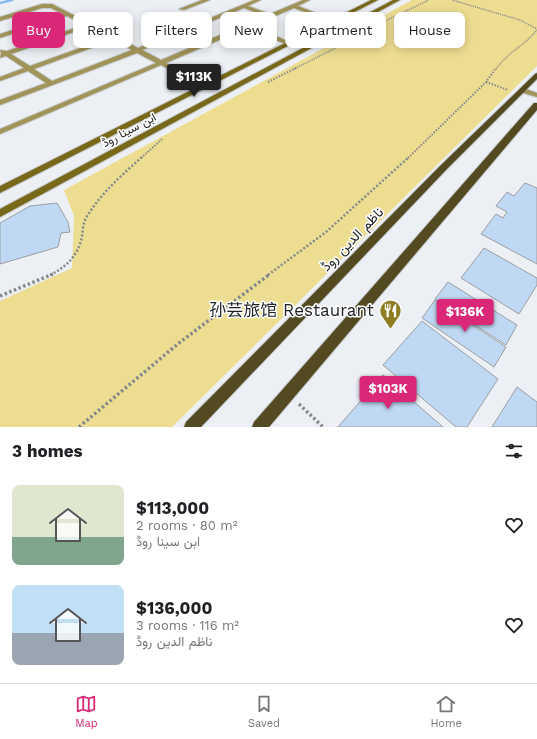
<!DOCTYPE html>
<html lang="en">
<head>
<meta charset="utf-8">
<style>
  :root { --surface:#fff; --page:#f2f2f2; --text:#202124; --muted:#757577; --line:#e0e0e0; --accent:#db2777 }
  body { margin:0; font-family:"Work Sans",Vazirmatn,"Noto Sans SC",sans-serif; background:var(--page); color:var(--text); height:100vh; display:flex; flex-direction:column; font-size:15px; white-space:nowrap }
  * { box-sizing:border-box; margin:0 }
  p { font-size:13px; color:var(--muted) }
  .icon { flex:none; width:22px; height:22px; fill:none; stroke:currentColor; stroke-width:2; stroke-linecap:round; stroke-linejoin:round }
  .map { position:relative; height:427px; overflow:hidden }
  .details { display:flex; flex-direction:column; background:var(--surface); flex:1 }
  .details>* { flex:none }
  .top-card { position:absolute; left:12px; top:12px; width:513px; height:36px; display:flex; gap:8px }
  .price { position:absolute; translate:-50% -34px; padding:0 9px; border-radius:4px; background:var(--accent); color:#fff; font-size:13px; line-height:26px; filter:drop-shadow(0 1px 2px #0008) }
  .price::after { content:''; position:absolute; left:50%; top:24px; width:12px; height:9px; margin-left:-6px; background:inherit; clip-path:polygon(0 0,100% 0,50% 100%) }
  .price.active { background:#222; color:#fff }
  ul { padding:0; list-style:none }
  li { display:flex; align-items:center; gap:12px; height:100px; padding:0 12px }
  li span { display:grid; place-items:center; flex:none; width:112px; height:80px; border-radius:8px; color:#555 }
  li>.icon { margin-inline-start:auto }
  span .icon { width:48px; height:48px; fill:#fffc; stroke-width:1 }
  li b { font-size:17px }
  h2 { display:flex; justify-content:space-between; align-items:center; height:48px; padding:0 12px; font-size:17px }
  .chip { padding:0 14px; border-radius:8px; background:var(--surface); box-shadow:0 2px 10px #0003; font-size:14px; line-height:36px }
  .chip.active { background:var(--accent); color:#fff }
  .tab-bar { display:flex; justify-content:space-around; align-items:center; height:56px; border-top:1px solid var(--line); background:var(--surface); font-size:11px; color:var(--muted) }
  .tab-bar a { display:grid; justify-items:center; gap:2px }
  .tab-bar .active { color:var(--accent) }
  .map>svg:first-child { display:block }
  .green { fill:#eddd91 }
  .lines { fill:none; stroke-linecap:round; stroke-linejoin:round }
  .stream { stroke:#88bcf1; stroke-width:2.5 }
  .building { fill:#bfd8f4; stroke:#9c9fa3 }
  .minor-casing { stroke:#c7cbce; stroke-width:2 }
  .secondary-casing { stroke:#c7cbce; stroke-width:2 }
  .primary-casing { stroke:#c7cbce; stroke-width:2 }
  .path-far3 { stroke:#86898c; stroke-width:1.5; stroke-dasharray:1 1; stroke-linecap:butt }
  .path-far2 { stroke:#86898c; stroke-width:2; stroke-dasharray:1.5 1.5; stroke-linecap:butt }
  .path-far1 { stroke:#86898c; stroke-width:2.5; stroke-dasharray:2 2; stroke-linecap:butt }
  .path { stroke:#86898c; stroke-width:3.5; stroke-dasharray:2.5 2.5; stroke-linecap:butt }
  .minor { fill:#a19459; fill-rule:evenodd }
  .secondary { fill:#786819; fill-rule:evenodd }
  .primary { fill:#534a21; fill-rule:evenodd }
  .labels { text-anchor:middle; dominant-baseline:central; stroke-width:3; stroke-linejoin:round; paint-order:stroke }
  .far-street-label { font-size:12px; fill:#1e2021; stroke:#fff }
  .street-label { font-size:14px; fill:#1e2021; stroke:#fff }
  .near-poi-label { font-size:17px; fill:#1e2021; stroke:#fff; text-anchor:end }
</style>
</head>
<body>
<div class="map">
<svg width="537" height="427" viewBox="0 0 537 427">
  <rect width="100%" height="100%" fill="#ecf0f4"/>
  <!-- green -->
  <path class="green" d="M412,0H537V66L172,427H0V301L72,268L74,216L64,190Z"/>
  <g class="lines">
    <!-- stream -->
    <path class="stream" d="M0,3L12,0"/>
  </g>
  <!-- building -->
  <g class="building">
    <path d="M525,183L537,188V264L481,234L496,214L503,218L507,212L496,206L507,192L514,196Z"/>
    <path d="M57,203L68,222L70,232L61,233L58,247L0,264V223L30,206Z"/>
    <path d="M484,248L537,278V285L519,314L461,278Z"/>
    <path d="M448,282L517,325L506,345L435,299Z"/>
    <path d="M435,300L506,347L494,367L422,318Z"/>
    <path d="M422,321L498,379L467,427H456L383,365Z"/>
    <path d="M383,375L443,427H338Z"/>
    <path d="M517,387L537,402V427H492Z"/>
  </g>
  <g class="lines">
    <defs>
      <g id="minor">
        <path d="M202,0H210L184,10L179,9Z"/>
        <path d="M254,0H261L248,6L270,14L303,0H310L298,6L337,21L332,22L294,8L252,26L292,43V45H288L247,28L166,63L208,85V87H204L161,65L0,134V129L156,63L137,53L0,105V100L46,83L28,71L0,81V77L24,68L6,56L0,58L1,53L0,50L7,51L84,25L67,16L0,38V34L63,14L51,8H42L0,21V17L42,4H52L138,48ZM244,8L265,16L161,60L142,50ZM88,27L108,38L30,66L11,54ZM113,40L132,50L52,81L34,69Z"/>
        <path d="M520,88H523L537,93V97L520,92Z"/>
      </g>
      <g id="secondary">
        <path d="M371,0H378L0,193V186Z"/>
        <path d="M393,0H400L0,217V209Z"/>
      </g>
      <g id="primary">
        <path d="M537,73V79L447,169L201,427H184L186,422L441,165L535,74Z"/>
        <path d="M534,103H537V110L269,427H252L254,422Z"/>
      </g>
    </defs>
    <!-- minor casing -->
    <use href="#minor" class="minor-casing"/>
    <!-- secondary casing -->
    <use href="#secondary" class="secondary-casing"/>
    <!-- primary casing -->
    <use href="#primary" class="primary-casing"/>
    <!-- path-far3 -->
    <g class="path-far3">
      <path d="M452,0L520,20L537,29"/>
      <path d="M294,69L359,36L368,33L381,23L429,0"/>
      <path d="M496,69C507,53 525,45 537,30"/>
    </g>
    <!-- path-far2 -->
    <g class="path-far2">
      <path d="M268,82L296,68"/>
      <path d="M486,82L508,90"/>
      <path d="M141,158L162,139"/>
      <path d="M408,158L486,82L496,68"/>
    </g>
    <!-- path-far1 -->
    <g class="path-far1">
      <path d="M50,275C67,267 79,254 82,236C83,230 83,223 86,218C100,194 122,175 142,157"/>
      <path d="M268,275L326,232L409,157"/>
    </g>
    <!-- path -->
    <g class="path">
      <path d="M0,296L53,274"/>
      <path d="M299,404L323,427"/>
      <path d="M79,427L179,343L270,274"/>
    </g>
    <!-- minor -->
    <use href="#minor" class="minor"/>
    <!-- secondary -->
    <use href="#secondary" class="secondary"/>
    <!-- primary -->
    <use href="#primary" class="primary"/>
  </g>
  <!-- icons -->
  <defs>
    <symbol id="restaurant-pin" viewBox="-11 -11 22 30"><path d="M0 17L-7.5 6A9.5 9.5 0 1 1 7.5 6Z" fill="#8e7d23" stroke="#fff"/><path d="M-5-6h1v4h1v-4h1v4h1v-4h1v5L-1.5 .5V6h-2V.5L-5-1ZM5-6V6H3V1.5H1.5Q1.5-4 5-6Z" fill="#fff"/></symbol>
  </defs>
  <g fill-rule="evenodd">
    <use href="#restaurant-pin" x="378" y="298" width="25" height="34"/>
  </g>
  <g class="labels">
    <!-- far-street labels -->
    <g class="far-street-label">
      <text transform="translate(129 130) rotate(-28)">ابن سینا روڈ</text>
    </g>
    <!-- street labels -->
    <g class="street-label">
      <text transform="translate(352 239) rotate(-46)">ناظم الدین روڈ</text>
    </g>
    <!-- near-poi labels -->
    <g class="near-poi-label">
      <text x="374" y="310">孙芸旅馆 Restaurant</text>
    </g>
  </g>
</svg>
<b class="price active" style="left:194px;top:98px">$113K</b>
<b class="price" style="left:465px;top:333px">$136K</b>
<b class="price" style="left:388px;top:410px">$103K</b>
<div class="top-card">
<a class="chip active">Buy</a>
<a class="chip">Rent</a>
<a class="chip">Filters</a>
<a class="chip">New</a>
<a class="chip">Apartment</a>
<a class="chip">House</a>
</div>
</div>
<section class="details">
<h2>3 homes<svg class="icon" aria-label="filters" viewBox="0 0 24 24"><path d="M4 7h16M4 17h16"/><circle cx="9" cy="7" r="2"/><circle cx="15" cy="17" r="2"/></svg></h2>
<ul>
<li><span style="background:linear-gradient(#dfe7d0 65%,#7fa58c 0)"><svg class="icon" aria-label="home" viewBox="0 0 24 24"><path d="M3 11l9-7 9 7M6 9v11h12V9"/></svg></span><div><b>$113,000</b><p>2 rooms · 80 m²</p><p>ابن سینا روڈ</p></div><svg class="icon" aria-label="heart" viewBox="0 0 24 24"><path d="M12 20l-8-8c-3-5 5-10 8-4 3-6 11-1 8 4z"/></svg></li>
<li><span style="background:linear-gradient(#bfe0f5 60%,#9aa5b1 0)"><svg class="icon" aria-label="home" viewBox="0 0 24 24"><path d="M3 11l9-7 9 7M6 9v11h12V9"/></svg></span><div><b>$136,000</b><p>3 rooms · 116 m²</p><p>ناظم الدین روڈ</p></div><svg class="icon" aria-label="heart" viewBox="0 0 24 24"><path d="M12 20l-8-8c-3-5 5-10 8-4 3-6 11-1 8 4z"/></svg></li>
</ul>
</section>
<nav class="tab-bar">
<a class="active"><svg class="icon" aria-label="map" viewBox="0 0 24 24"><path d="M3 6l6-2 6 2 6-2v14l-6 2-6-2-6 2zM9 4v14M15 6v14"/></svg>Map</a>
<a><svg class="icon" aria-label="saved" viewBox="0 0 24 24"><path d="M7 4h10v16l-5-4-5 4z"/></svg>Saved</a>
<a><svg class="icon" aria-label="home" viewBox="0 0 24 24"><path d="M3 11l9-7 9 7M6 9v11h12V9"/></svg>Home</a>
</nav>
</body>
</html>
